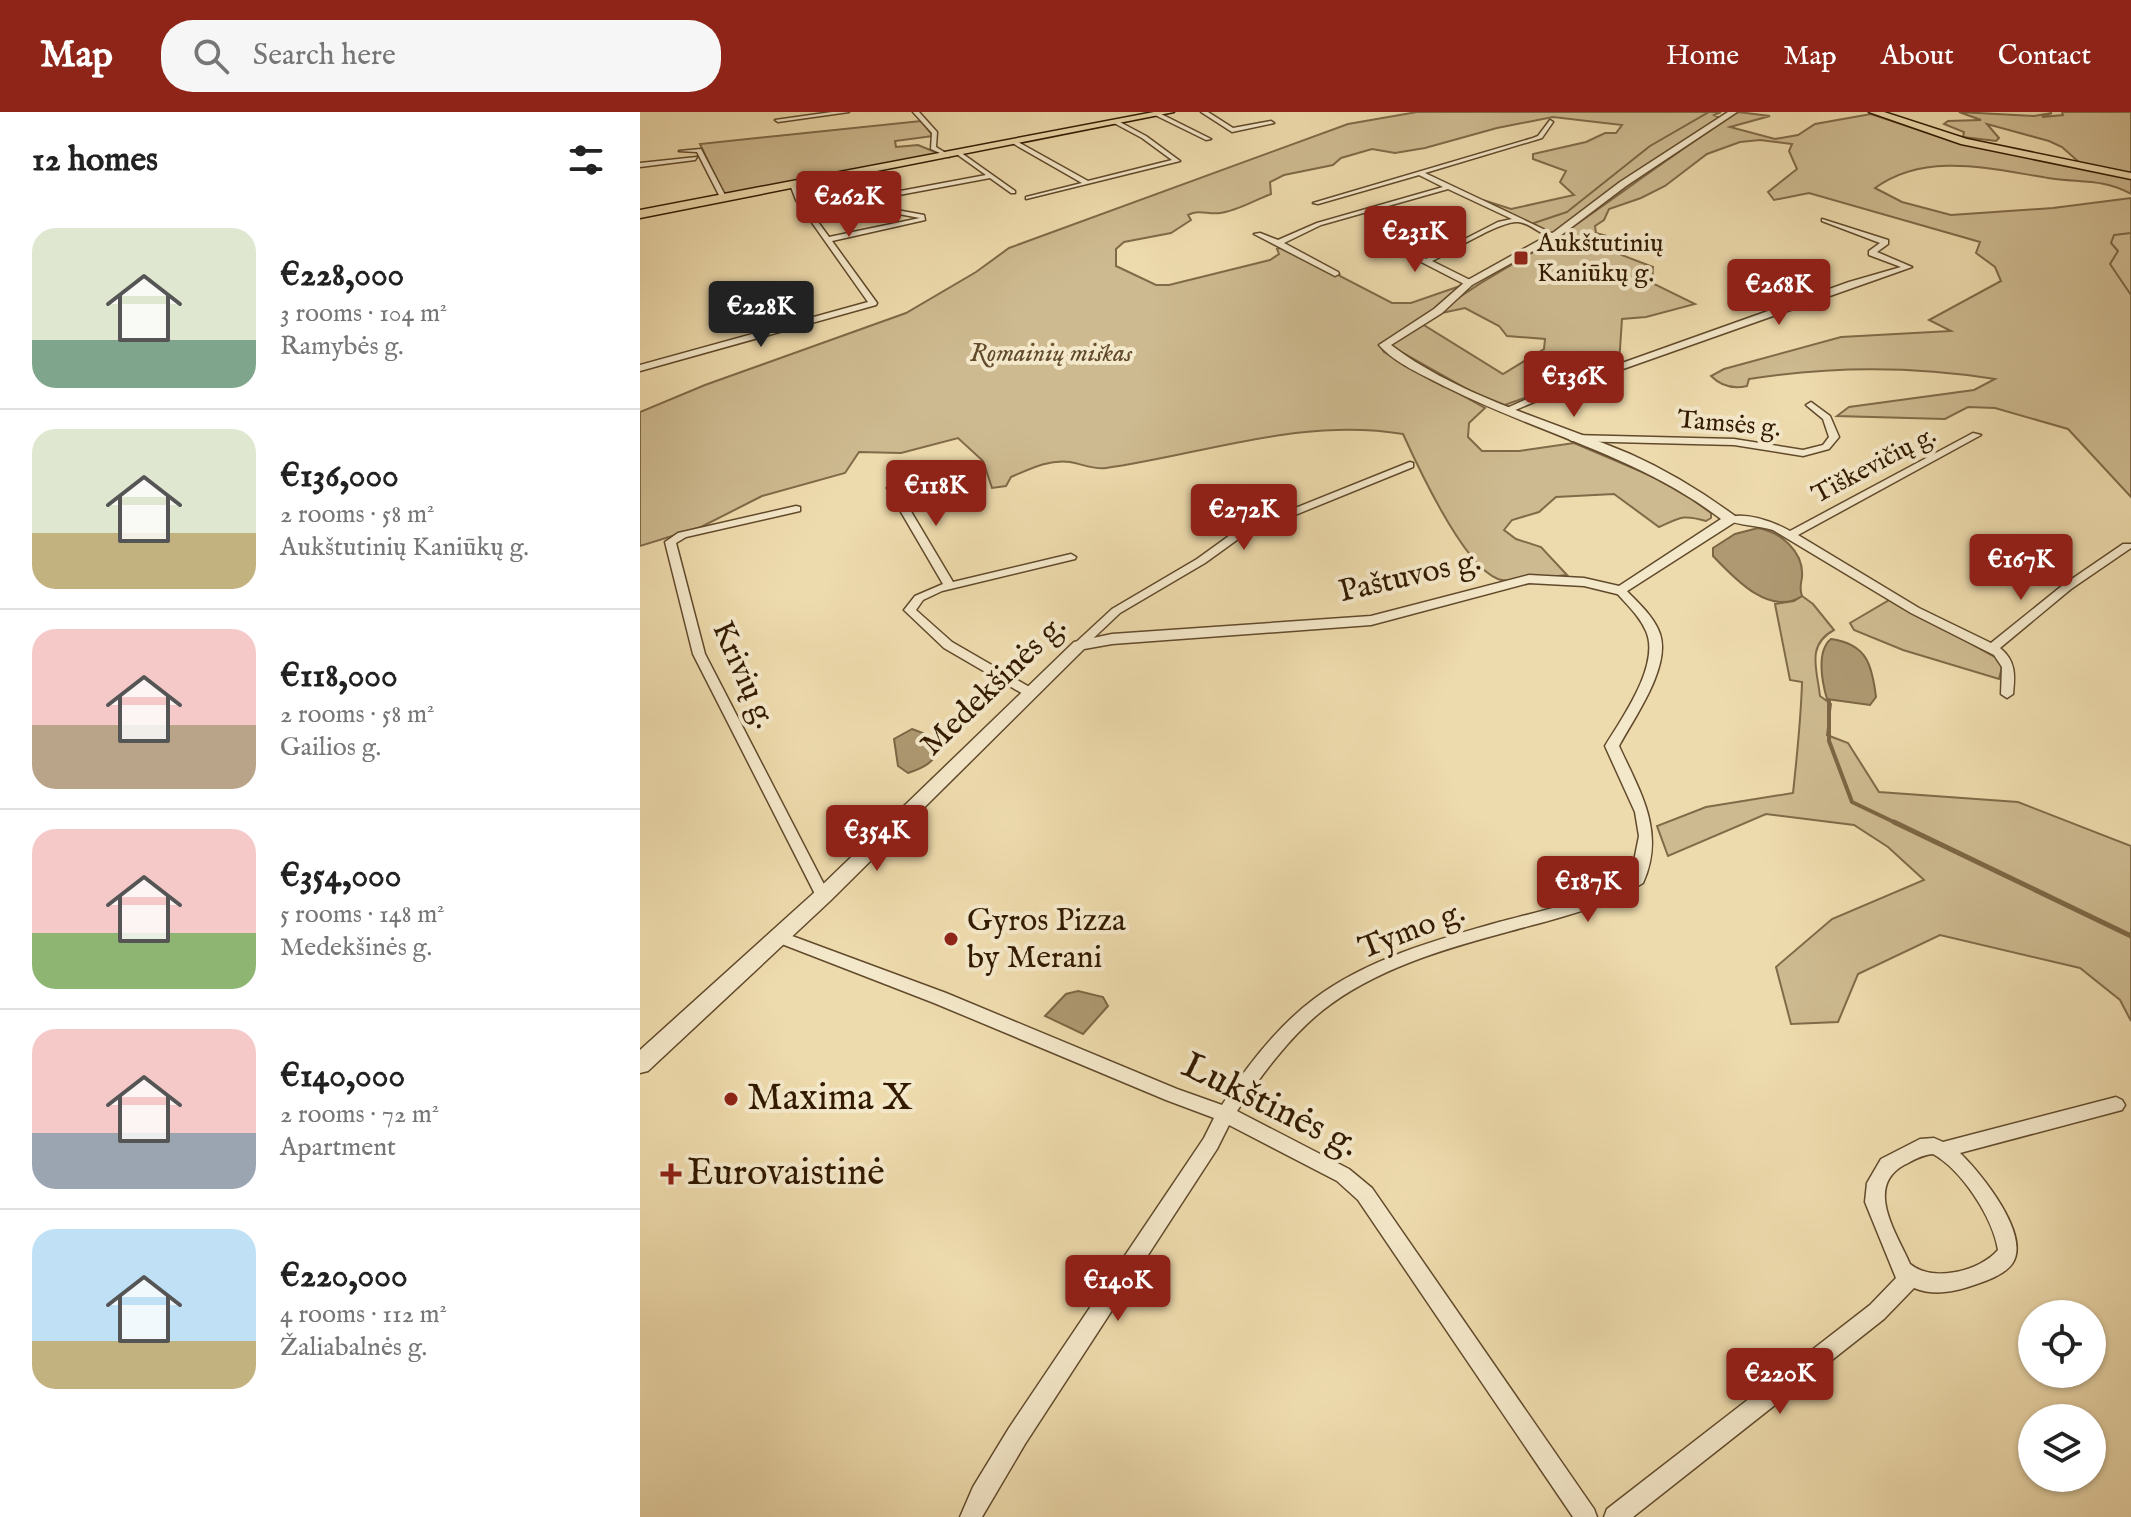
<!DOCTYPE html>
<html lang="en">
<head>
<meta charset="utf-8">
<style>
  :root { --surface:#fff; --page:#f6f6f6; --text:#222; --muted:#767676; --line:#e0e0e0; --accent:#8f2418 }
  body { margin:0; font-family:"IM FELL English",serif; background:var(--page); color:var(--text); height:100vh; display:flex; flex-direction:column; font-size:30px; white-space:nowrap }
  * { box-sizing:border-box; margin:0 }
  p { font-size:26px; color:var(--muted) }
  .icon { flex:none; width:44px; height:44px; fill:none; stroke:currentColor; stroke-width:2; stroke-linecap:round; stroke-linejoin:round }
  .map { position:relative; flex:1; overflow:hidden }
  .details { display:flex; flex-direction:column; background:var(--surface); width:640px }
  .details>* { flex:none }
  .buttons { position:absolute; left:1378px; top:1188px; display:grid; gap:16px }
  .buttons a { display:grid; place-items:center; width:88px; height:88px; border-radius:50%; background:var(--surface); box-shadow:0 2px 6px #0004; font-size:40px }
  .price { position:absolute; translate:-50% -68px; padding:0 18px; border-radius:8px; background:var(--accent); color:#fff; font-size:26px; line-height:52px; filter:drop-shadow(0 2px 4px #0008) }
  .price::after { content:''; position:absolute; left:50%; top:48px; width:24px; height:18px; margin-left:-12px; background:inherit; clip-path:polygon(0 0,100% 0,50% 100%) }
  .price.on { background:#222; color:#fff }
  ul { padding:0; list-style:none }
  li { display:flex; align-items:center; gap:24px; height:200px; padding:0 32px }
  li+li { border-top:2px solid var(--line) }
  li span { display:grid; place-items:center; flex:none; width:224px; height:160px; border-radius:24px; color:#555 }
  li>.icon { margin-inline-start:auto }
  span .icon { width:96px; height:96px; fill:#fffc; stroke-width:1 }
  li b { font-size:34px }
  h2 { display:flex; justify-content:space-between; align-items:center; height:96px; padding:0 32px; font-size:34px }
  header { display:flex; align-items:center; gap:48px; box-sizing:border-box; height:112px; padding:0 40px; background:var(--accent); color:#fff }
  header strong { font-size:38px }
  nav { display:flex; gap:44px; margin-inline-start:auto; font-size:28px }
  .search { width:560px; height:72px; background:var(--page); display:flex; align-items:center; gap:20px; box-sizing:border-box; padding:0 28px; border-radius:32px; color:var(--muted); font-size:30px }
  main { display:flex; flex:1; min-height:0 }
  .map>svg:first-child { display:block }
  .green { fill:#ceba90; stroke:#806a48; stroke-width:2 }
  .water { fill:#ae9972; stroke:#7c6644; stroke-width:2 }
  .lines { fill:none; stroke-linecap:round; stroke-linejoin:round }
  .stream-far2 { stroke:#7c6644; stroke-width:2 }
  .stream-far1 { stroke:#7c6644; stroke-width:4 }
  .stream { stroke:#7c6644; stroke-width:5 }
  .minor-casing { stroke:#614a2b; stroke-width:3 }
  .tertiary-casing { stroke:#614a2b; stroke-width:3 }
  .primary-casing { stroke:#321a00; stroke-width:3 }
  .minor { fill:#f4e8ca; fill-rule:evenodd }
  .tertiary { fill:#f4e8ca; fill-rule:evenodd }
  .primary { fill:#eedbad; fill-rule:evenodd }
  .poi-dot { fill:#8f2418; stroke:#f4e8ca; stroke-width:3 }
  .labels { text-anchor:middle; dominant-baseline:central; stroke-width:8; stroke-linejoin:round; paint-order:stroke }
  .far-poi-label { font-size:26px; fill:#321a00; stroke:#f4e8ca; text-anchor:start }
  .far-park-label { font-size:26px; font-style:italic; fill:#614a2b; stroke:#f4e8ca }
  .far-street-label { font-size:26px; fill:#321a00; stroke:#f4e8ca }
  .street-label { font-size:32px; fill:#321a00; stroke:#f4e8ca }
  .poi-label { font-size:32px; fill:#321a00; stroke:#f4e8ca; text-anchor:start }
  .near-poi-label { font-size:38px; fill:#321a00; stroke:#f4e8ca; text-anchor:start }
  .near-street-label { font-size:38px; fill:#321a00; stroke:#f4e8ca }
</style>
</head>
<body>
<header>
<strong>Map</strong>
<div class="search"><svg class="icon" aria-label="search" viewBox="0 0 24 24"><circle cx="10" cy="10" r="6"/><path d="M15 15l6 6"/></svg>Search here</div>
<nav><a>Home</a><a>Map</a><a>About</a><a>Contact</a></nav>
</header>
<main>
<section class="details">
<h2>12 homes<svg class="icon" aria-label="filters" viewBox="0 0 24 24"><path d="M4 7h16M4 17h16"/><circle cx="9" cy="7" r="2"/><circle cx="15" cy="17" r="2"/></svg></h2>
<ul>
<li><span style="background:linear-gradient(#dfe7d0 70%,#7fa58c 0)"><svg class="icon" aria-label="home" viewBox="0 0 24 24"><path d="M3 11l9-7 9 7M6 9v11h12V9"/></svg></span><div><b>€228,000</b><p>3 rooms · 104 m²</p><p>Ramybės g.</p></div></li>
<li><span style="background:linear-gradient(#dfe7d0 65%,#c2b280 0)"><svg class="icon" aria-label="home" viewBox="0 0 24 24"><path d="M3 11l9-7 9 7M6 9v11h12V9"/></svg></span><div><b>€136,000</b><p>2 rooms · 58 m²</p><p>Aukštutinių Kaniūkų g.</p></div></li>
<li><span style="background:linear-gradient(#f6c9c9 60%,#b9a48a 0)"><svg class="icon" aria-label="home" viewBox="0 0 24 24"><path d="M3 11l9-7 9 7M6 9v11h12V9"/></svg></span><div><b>€118,000</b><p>2 rooms · 58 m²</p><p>Gailios g.</p></div></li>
<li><span style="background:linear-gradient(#f6c9c9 65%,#8fb573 0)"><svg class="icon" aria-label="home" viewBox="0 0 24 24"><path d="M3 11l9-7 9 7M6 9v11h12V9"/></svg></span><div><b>€354,000</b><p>5 rooms · 148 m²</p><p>Medekšinės g.</p></div></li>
<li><span style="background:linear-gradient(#f6c9c9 65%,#9aa5b1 0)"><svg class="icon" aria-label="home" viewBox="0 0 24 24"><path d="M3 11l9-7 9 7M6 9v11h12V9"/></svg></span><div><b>€140,000</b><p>2 rooms · 72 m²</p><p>Apartment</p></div></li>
<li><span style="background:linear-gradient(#bfe0f5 70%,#c2b280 0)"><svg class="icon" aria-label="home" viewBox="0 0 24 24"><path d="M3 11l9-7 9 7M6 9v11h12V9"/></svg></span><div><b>€220,000</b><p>4 rooms · 112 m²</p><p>Žaliabalnės g.</p></div></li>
</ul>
</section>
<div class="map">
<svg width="1491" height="1405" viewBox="0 0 1491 1405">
  <rect width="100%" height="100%" fill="#eedbad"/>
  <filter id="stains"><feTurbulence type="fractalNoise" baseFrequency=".0025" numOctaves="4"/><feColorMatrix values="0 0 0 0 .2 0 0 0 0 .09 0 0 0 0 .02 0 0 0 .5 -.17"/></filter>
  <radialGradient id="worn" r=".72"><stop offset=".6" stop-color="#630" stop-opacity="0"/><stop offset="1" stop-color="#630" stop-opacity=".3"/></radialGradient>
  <!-- green -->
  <g class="green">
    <path d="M777,0H1081L1074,3L1080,6L913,122L843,88L871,97L934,83L920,70L926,59L893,47V42L946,30L965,21H976L982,13L913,5L857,16L785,36L755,41L732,37L701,46L693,53L644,63L630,70L631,82C615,88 597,99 580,101C568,103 560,97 548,103L551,108L531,121L484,130L476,137V154L516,173H529L630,148L639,142L637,137L644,135L752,191H771L823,173L793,199L741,235L744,240L845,296L829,311L828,325L842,339H879L934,331L1033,373L1071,401V406L1066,409C1042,402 1040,406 1019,415L974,382L916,385L899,400L872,408L864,418L876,427L901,435L927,463C911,464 872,472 858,467C824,454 778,355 763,322C663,305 564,342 466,356C454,358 442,352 430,350C409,347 390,357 371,365L366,374L352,376L343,349L318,326L261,341L219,340L205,361L122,384L61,415L0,434V300L65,273L266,201L336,160L369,136L708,12Z"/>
    <path d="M1098,0L1130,4L1090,15L1135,27L1158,23L1175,12L1231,2L1306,27L1491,66V82C1463,66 1438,71 1408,66C1350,57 1286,39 1235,76L1262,90L1311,103L1413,96L1491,86V385L1428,317L1355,296L1328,295L1305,307L1197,304L1209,295L1334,278L1355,267C1273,254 1191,254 1109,267L1107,274C1094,277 1081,274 1071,264L1084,257L1201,225L1311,219L1289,208L1361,169L1355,155L1336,141L1340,130L1169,81L1134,88L1128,80L1157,57L1149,39L1152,32L1120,28L1100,30L1067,42L1025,74L1001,86L969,97L964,108L955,114L956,121L992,131L979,142L1013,155L1012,171L1055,192L1006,205L982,207L979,252L862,294L852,291L749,233L782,212L863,262L904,237L905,227L867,224L859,214L825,196L797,202C840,167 887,147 931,116C987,77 1041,37 1098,0Z"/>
    <path d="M1319,0L1394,4L1412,1L1402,5L1423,3L1422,0H1491V61L1440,51L1422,35L1409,29L1347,12L1359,26L1356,29L1323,25L1324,20L1304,12L1308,9L1341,8Z"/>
    <path d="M281,9L293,24L255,29L256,35L278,33L300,42L84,83L60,32Z"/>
    <path d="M1162,484L1173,492L1194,518C1166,533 1177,557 1180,584L1191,592L1187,623L1208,631L1239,680L1378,690L1491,734V909L1480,888L1440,856L1300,823L1218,862L1198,910L1151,912L1136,855L1192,807L1284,768L1248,735L1214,713L1126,702L1028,744L1017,714L1066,695L1153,681C1157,643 1161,608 1162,570L1150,568L1135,492L1154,489Z"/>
    <path d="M1251,487L1360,548L1363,551L1359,567L1263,538L1214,518L1210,511Z"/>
  </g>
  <!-- water -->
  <g class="water">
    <path d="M1118,416C1140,420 1164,439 1162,465C1161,473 1159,476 1162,484C1130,505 1095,467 1073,444V436L1095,422Z"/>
    <path d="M1191,527C1227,532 1232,553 1236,585L1230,593L1187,587C1182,570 1176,539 1191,527Z"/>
    <path d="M272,617L283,621L297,638C295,651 280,657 268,661L258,654L254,627Z"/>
    <path d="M438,879L463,885L468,894L443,922L405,904L426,882Z"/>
  </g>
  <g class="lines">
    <!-- stream-far2 -->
    <g class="stream-far2">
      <path d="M894,111L927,100L1010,34L1069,0"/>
      <path d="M1491,121L1474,123L1471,131L1478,139L1470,152L1491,183"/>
    </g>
    <!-- stream-far1 -->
    <path class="stream-far1" d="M1189,589V629L1212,690L1258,712"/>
    <!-- stream -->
    <path class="stream" d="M1254,710L1491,824"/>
    <defs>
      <g id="minor">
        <path d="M192,0H209L138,10L135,8Z"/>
        <path d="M273,0H279L297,20L296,35L309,43V45L291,37L292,21Z"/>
        <path d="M561,0H568L593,16L631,9L634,11L592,20Z"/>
        <path d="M515,1H519L571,27L566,28L515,3Z"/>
        <path d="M476,8L506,24L540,49L386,87V85L442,71L374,32V30H378L448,69L532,48L502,26L474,11Z"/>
        <path d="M910,8L913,10L902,26L785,61L918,124C904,128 892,111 878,110C861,108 809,141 792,149L832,169V173H826L727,122L733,121L786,147L858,110L872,107L808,77L681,113L644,131L698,160L699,162L695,164L614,122L620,121L638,128L677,111L803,75L779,63L678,92L673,91L893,26L898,24Z"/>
        <path d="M61,37L87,87L86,88L81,87L57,40L39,39Z"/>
        <path d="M320,40L375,79V81H371L350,66L259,83L240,95L284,103L285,108L192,129L237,191L236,193L0,259V253L228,190L156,88L151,75L156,74L162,88L189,125L280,106L232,97V95L255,80L346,63L318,43Z"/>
        <path d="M57,45L55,48L0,55V51Z"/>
        <path d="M1182,107L1248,128V132L1237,140L1272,155L918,280L868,301L860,299L912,276L1209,170L1261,155L1229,143V139L1240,131L1182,109Z"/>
        <path d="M1171,290L1190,304L1199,325L1189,337L1163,344L1094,333L932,329L927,326L932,323L1094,327L1163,338L1183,333L1189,325L1183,307L1166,293Z"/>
        <path d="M1333,321L1341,323L1158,423L1279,496L1351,531L1423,473L1483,432H1491V436L1431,477L1360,536C1376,549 1375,563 1373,582L1367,586L1361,582L1362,555L1354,543L1271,501L1133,418C1118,413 1098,414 1085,407C1102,398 1134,410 1150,419Z"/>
        <path d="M770,350L773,351V355L601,425L565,451L480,501L443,536H435L433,533L472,497L557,447L593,421Z"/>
        <path d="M252,373L257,376L313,470L431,442L436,445L435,447L302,479L283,488L276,498L312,530L393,577L395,580L393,583H385L304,536L264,498L275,484L303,472L247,376Z"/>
        <path d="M156,394L160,395V399L46,425L36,431L65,542L190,784L188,788H178L176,784L53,542L25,430L38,421Z"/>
        <path d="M981,476L985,477C997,490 1014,504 1020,522C1031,555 994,606 979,634C1000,680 1026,720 1003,771C961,797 914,807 867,820C804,837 735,857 683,898C649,925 621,964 597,999L709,1057L732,1076L954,1397L957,1405H933L718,1088L697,1069L589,1013L577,1037L385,1332L342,1405H320L333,1375L369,1316L564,1026L574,1006L526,988L294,891L134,829L131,825L134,821L139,819L144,821L306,881L537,977L582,993C606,955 638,914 674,887C727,847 796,828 859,810C905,798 950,789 991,764L999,724L995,700L965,634C982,606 1021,552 1006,519C999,503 986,492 975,479Z"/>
        <path d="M1476,985L1482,988L1485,993L1482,998L1320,1041C1341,1061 1392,1124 1372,1152C1364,1163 1346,1169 1334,1173C1314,1180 1294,1184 1274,1176L1244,1207L993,1405H964L967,1397L1230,1193L1256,1166L1225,1090L1227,1071L1241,1047L1280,1027L1294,1026L1303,1030ZM1293,1042C1322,1058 1353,1106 1358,1138C1340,1159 1293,1171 1270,1152C1257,1122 1224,1075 1264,1053C1274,1048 1281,1043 1293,1042Z"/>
      </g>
      <path id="tertiary" d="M1088,0H1097L986,74L920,124L832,173L802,201L751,233C821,286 911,308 990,342C1028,359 1062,380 1095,404V410L981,483L944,474L889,471L731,513L472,532L444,537L190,789L8,959L0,961V938L176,779L434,530L472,522L731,504L889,463L944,466L979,474L1081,407C998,344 898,321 806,275C783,263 756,252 739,233L794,197L826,169L914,120L980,70Z"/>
      <g id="primary">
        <path d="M514,0H534L0,106V98Z"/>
        <path d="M1229,0H1244L1327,27L1491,61V67L1321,32Z"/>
      </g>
    </defs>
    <!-- minor casing -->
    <use href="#minor" class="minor-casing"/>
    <!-- tertiary casing -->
    <use href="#tertiary" class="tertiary-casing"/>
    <!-- primary casing -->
    <use href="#primary" class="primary-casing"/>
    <!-- minor -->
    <use href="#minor" class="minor"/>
    <!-- tertiary -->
    <use href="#tertiary" class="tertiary"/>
    <!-- primary -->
    <use href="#primary" class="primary"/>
  </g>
  <!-- markers -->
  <g class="poi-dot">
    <rect x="873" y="138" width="16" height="16" rx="4"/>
    <circle cx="311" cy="827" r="8"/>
    <circle cx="91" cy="987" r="8"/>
    <path d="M27 1050h8v8h8v8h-8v8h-8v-8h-8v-8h8z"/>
  </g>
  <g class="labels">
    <!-- far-poi labels -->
    <g class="far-poi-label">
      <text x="897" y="131">Aukštutinių<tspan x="897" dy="30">Kaniūkų g.</tspan></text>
    </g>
    <!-- far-park labels -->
    <g class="far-park-label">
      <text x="411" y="241">Romainių miškas</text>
    </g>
    <!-- far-street labels -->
    <g class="far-street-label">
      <text transform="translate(1089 312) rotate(5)">Tamsės g.</text>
      <text transform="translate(1234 353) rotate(-28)">Tiškevičių g.</text>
    </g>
    <!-- street labels -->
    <g class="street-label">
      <text transform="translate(770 465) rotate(-13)">Paštuvos g.</text>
      <text transform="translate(103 563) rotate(66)">Krivių g.</text>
      <text transform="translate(354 574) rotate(-44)">Medekšinės g.</text>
      <text transform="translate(772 819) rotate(-21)">Tymo g.</text>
    </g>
    <!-- poi labels -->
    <g class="poi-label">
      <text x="327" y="809">Gyros Pizza<tspan x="327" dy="37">by Merani</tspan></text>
    </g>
    <!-- near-poi labels -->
    <g class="near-poi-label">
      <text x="107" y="987">Maxima X</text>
      <text x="47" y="1062">Eurovaistinė</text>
    </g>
    <!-- near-street labels -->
    <g class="near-street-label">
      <text transform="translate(630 994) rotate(26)">Lukštinės g.</text>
    </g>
  </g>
  <rect width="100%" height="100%" filter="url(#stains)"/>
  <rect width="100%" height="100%" fill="url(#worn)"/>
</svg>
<div class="buttons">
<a><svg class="icon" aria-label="locate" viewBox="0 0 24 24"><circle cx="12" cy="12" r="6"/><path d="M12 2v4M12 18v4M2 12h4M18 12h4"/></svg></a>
<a><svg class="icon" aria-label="layers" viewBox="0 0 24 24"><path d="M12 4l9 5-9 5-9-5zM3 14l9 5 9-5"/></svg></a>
</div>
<b class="price" style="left:209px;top:127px">€262K</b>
<b class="price" style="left:775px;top:162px">€231K</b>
<b class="price" style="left:1139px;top:215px">€268K</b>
<b class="price on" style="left:121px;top:237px">€228K</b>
<b class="price" style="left:934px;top:307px">€136K</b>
<b class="price" style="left:296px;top:416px">€118K</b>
<b class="price" style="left:604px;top:440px">€272K</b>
<b class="price" style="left:1381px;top:490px">€167K</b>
<b class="price" style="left:237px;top:761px">€354K</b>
<b class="price" style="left:948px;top:812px">€187K</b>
<b class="price" style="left:478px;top:1211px">€140K</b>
<b class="price" style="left:1140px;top:1304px">€220K</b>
</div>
</main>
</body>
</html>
